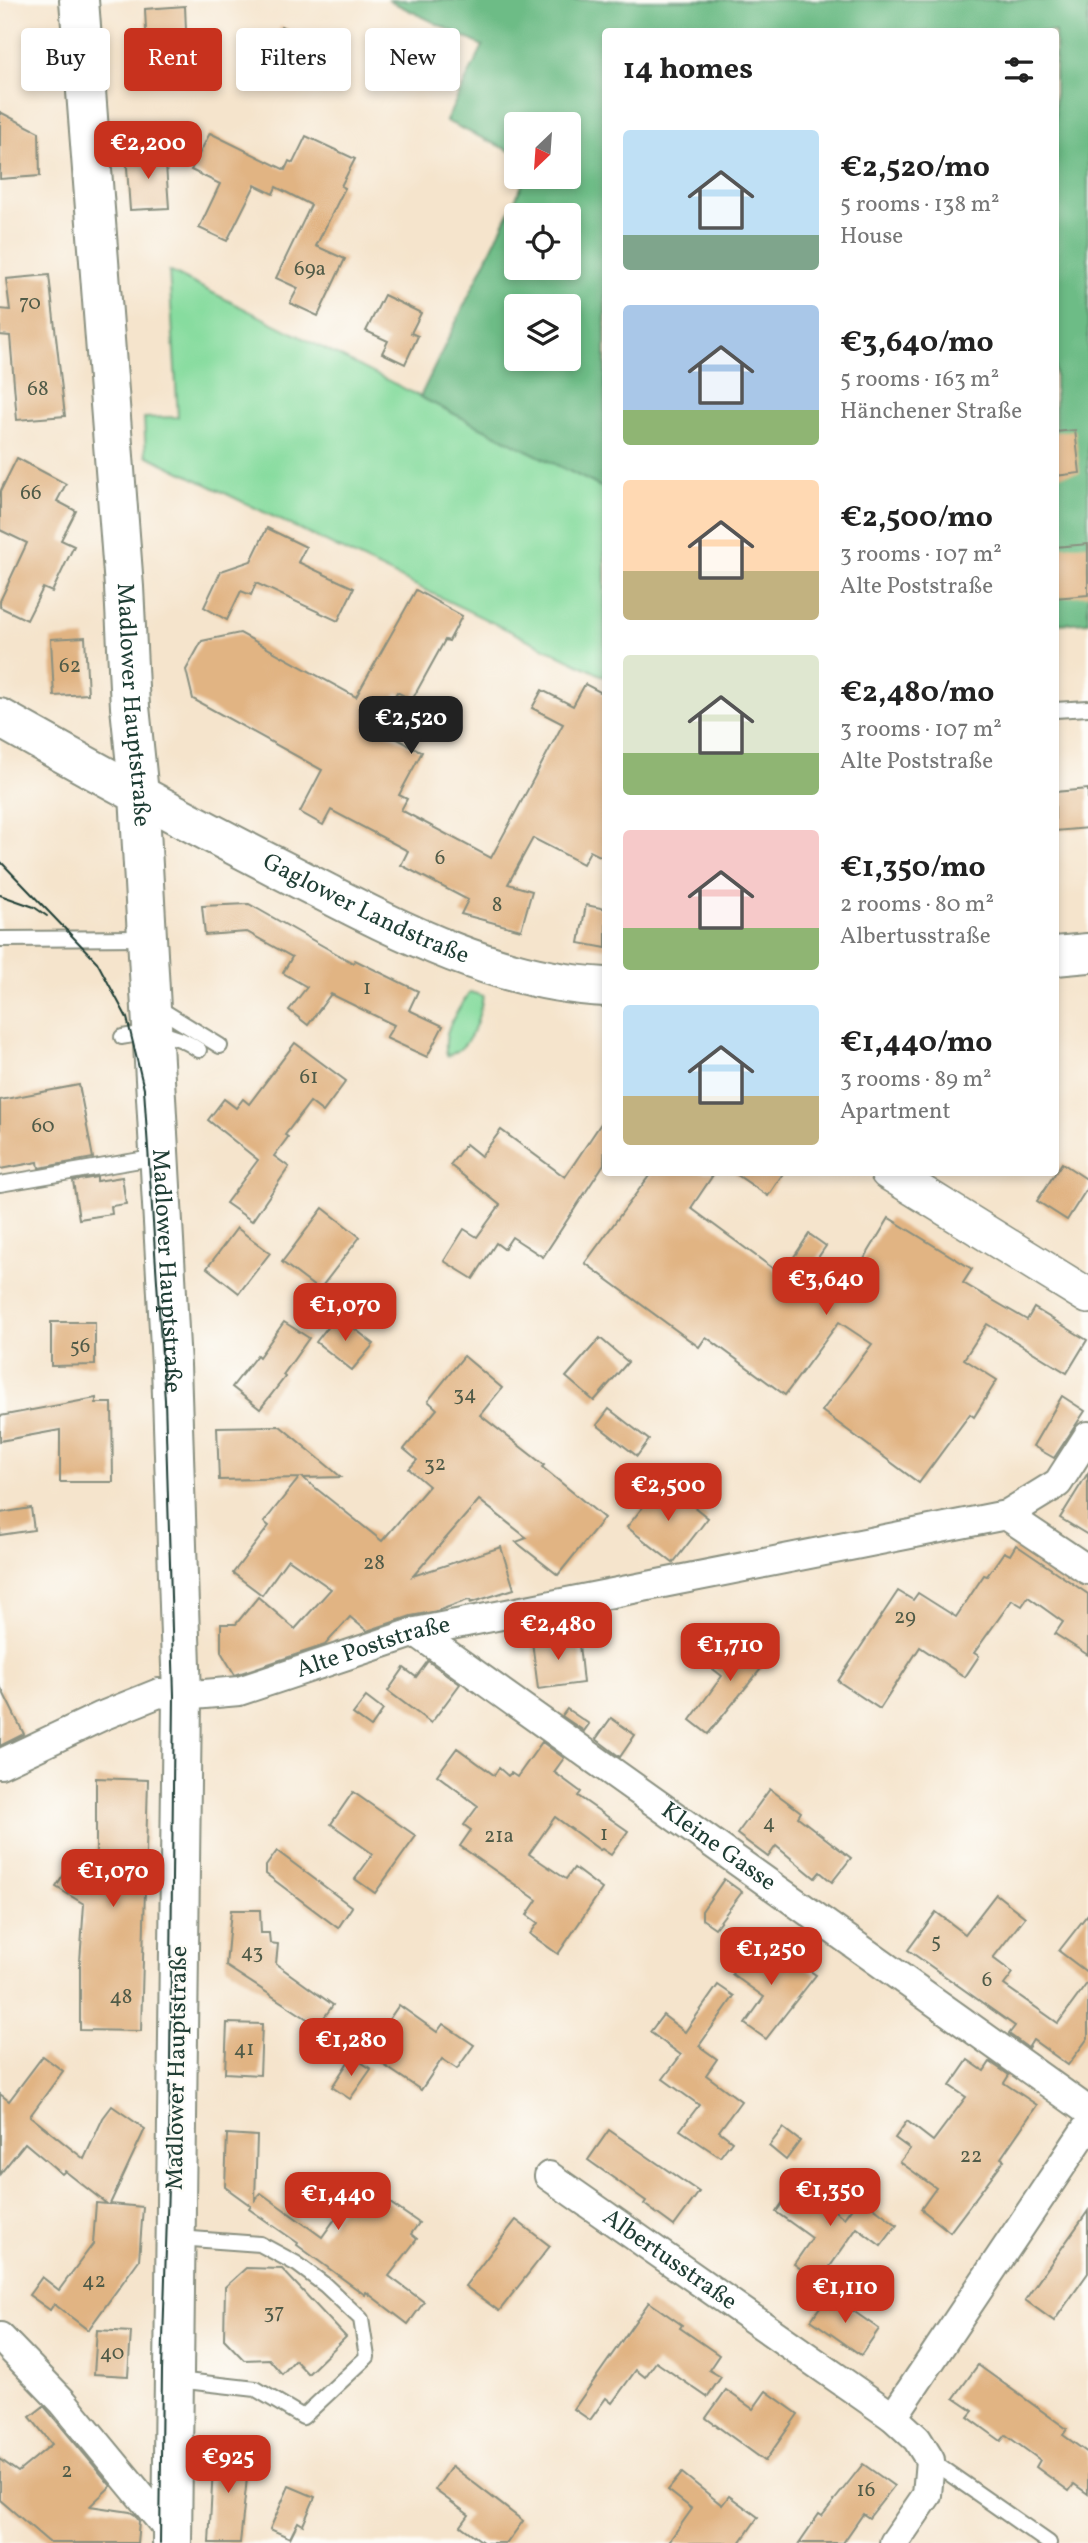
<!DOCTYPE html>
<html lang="en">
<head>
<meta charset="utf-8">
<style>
  :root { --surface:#fff; --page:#f6f6f6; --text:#222; --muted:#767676; --accent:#c8321e }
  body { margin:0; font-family:Vollkorn,serif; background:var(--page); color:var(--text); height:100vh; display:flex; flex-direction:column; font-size:26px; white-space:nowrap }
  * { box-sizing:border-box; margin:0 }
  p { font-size:23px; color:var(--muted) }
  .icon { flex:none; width:38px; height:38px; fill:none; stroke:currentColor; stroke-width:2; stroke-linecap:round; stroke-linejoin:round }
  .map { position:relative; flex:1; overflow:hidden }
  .drawer { position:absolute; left:602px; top:28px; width:457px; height:1148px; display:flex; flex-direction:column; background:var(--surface); border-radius:7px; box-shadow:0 4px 10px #0003 }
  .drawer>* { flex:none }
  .banner { position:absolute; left:21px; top:28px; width:476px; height:63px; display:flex; gap:14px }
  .needle { width:46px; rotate:205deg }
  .buttons { position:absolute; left:504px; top:112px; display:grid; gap:14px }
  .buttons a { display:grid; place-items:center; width:77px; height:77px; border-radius:7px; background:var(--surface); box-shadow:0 4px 10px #0003; font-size:35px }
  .price { position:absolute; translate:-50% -60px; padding:0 16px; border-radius:14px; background:var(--accent); color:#fff; font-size:23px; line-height:46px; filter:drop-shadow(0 2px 4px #0008) }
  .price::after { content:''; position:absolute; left:50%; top:42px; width:21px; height:16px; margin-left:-10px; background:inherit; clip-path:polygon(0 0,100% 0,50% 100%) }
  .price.active { background:#222; color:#fff }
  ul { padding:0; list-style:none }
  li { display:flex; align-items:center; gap:21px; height:175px; padding:0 21px }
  li span { display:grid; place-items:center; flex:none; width:196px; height:140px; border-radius:7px; color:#555 }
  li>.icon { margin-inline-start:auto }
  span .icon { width:84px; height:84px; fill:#fffc; stroke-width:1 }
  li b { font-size:30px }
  h2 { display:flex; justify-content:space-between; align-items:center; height:84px; padding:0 21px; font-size:30px }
  .tag { padding:0 24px; border-radius:7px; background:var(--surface); box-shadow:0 4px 10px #0003; font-size:24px; line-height:63px }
  .tag.active { background:var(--accent); color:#fff }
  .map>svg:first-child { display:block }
  .green { fill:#87dc9f; stroke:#538c6a; stroke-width:2 }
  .forest { fill:#6dbc86; stroke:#467c5d; stroke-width:2; fill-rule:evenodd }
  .building { fill:#e1b483 }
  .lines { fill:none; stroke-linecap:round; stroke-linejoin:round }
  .service-casing { stroke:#8a9080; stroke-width:18 }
  .minor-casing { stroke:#8a9080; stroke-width:32 }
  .tertiary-casing { stroke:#8a9080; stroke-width:38 }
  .secondary-casing { stroke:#8a9080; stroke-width:42 }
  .primary-casing { stroke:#8a9080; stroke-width:42 }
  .service { stroke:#fff; stroke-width:14 }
  .minor { stroke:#fff; stroke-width:28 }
  .tertiary { stroke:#fff; stroke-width:35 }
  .secondary { stroke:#fff; stroke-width:38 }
  .primary { stroke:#fff; stroke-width:38 }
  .tram { stroke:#1f3d34; stroke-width:2 }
  .labels { text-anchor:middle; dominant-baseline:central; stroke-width:5; stroke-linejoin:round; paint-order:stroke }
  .number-label { font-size:21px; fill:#505b48 }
  .street-label { font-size:24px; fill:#1f3d34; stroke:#fdfcf7 }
</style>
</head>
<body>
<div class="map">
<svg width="1088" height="2543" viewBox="0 0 1088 2543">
  <rect width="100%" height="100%" fill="#fdfcf7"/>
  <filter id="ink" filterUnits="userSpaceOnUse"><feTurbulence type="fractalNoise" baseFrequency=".0143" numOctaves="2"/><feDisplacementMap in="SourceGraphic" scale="14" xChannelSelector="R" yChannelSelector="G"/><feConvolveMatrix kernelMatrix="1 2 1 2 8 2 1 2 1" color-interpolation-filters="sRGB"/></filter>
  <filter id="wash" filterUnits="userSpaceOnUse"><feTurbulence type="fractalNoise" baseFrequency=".00686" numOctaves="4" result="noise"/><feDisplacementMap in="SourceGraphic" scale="28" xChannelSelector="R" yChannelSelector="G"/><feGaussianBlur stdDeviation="1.57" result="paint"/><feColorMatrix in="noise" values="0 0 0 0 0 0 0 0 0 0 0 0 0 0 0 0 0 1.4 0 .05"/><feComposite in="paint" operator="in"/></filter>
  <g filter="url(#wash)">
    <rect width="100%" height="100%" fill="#f5e4cc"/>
    <!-- green -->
    <g class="green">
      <path d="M169,271L605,489V677L146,455L144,418L178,417Z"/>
      <path d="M470,992L483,996C479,1019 472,1048 447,1056C441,1030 457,1012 470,992Z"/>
    </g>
    <!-- forest -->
    <path class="forest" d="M388,0H1088V622L1055,624V32H606L605,489L420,397L526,177H569V124H516V154L446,121L483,46ZM516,215H569V268H516ZM516,306H569V359H516Z"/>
    <g id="blocks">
      <!-- building -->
      <g class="building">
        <path d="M185,6L187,55L164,56V49L147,50L145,9Z"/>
        <path d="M281,26L309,40L289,80L261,67Z"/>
        <path d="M0,112L39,132L40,176L0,179Z"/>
        <path d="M210,133L285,170L289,161L293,163L306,136L355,159L341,186L345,188L316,246L345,259L318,316L290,303L298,288L276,278L311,205L276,187L273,194L255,185L227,241L199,228L220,184L191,170Z"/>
        <path d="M165,151L169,208L130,210L126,153Z"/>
        <path d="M49,275L65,416L17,420L10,336L0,335V309L10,310L6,279Z"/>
        <path d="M384,295L421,313L411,333L418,336L405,364L382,353L388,341L366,331Z"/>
        <path d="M1075,430L1080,473L1055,476V432Z"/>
        <path d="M17,458L66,484L57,501L76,511L61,540L74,546L52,592L43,588L27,620L0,607V601L27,543L0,530V492Z"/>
        <path d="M267,528L306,547L298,562L354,588L338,621L256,583L251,595L241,591L227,620L204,607L221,571L251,561Z"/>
        <path d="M1088,544V595L1055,598V547Z"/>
        <path d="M416,590L462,616L449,641L445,640L412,700L397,692L377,728L422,752L399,795L407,799L401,810L491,858L563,724L532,708L542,690L573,706L585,684L606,695V859L590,851L583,864L533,838L508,884L532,891L521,930L461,914L468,900L401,865L408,851L331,810L323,825L300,812L322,770L193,699L186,670L202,641L240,633L356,697Z"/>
        <path d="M85,637L88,694L54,696L51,639Z"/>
        <path d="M1088,789V828L1055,831V792Z"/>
        <path d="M249,904L353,963L355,960L418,991L409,1010L443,1026L427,1057L386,1038L394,1025L331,994L308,1025L289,1010L307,987L283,973L292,957L247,932L205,935L202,906Z"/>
        <path d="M586,905L606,909V948L579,943Z"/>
        <path d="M295,1043L346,1081L323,1112L310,1102L285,1135L288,1137L274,1156L289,1167L252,1221L226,1203L258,1160L208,1120L224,1099L236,1108L243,1099L249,1104Z"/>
        <path d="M79,1085L93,1158L39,1168L38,1162L0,1169V1100Z"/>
        <path d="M606,1116L604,1164L543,1257L512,1237L504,1249L496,1243L473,1279L444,1261L464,1229L477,1237L500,1205L450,1165L466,1144L481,1156L501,1130L565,1177Z"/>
        <path d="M1062,1163L1088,1180V1187L1067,1220L1037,1201Z"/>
        <path d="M652,1172H715L691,1208L782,1275L809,1234L826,1246L815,1262L849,1284L889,1218L972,1269L963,1283L1027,1320L1034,1308L1087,1340L1067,1373L987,1324L964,1359L997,1380L974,1417L970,1414L919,1483L822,1411L872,1344L839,1322L785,1395L706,1337L699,1347L585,1263Z"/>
        <path d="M733,1172H784L768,1196Z"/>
        <path d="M97,1177V1181L122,1177L126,1204L111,1206L112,1214L79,1219L73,1181Z"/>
        <path d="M323,1208L360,1237L319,1290L282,1262Z"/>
        <path d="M237,1228L270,1253L239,1293L207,1268Z"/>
        <path d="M337,1315L374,1344L352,1370L316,1342Z"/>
        <path d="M51,1322H95V1365L51,1366Z"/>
        <path d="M284,1322L309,1338L283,1375L285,1377L260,1409L232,1387L257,1355L259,1357Z"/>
        <path d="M600,1338L628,1362L594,1401L566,1377Z"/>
        <path d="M464,1356L502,1388L480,1415L544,1465L542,1467L604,1518L558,1575L516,1542L527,1538L479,1500L413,1576L501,1547L514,1589L470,1603L472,1601L468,1600L437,1611L411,1616L367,1631L350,1617L325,1645L235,1675L221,1652V1624H236L258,1597L295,1629L331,1589L288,1559L262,1595L233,1573L269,1526L264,1522L299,1478L219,1480L217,1427L280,1426L341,1477L303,1478L382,1541L429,1486L409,1469L417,1460L404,1449L437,1409L428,1401Z"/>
        <path d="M1062,1396L1085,1411L1054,1458L1033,1446Z"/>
        <path d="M96,1398V1403H112L113,1482H60V1430L0,1441V1416Z"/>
        <path d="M609,1409L649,1440L637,1456L597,1425Z"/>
        <path d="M1088,1473V1535L1060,1518Z"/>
        <path d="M663,1482L708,1518L673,1563L627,1527Z"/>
        <path d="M31,1508L34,1530L0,1535V1513Z"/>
        <path d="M1016,1545L1088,1594V1655L1055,1634L1063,1622L1028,1597L1022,1606L1012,1600L974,1653L979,1656L965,1677L920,1647L880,1709L838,1681L898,1591L913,1600L918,1593L956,1617L984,1575L987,1576L1004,1552L1010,1555Z"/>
        <path d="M578,1635L583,1683L538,1689L532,1641Z"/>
        <path d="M739,1636L769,1659L708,1734L690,1720L722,1676L713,1669Z"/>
        <path d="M428,1661L460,1684L431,1723L388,1691L404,1668L416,1677Z"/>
        <path d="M0,1686L24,1734L0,1746Z"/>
        <path d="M366,1697L383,1710L371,1727L353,1714Z"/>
        <path d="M567,1709L589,1724L584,1731L562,1716Z"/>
        <path d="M611,1718L635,1735L620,1757L596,1739Z"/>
        <path d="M542,1742L564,1758L554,1772L581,1792L578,1796L628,1831L611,1855L602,1849L600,1850L555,1817L529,1854L566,1879L574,1868L602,1889L558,1954L530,1934L538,1923L527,1915L537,1900L460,1846L471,1830L464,1825L478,1806L437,1775L457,1748L494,1775L499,1768L508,1776L511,1773L517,1777Z"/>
        <path d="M96,1778L148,1780L141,2031L80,2030V1962L84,1904L56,1887L74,1859L96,1871Z"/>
        <path d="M770,1789L801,1812L798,1817L851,1858L832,1882L820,1872L815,1878L776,1846L768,1857L737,1834Z"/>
        <path d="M353,1792L416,1836L375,1893L355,1879L373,1854L331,1824Z"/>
        <path d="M277,1851L352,1907L338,1928L266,1874V1866Z"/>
        <path d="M724,1879L742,1892L715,1928L702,1919V1911Z"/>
        <path d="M996,1894L1025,1917L993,1958L1013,1973L1004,1985L1058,2023L1088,1982V2038L1068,2065L1033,2040L1028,2048L1009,2034L1015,2026L908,1950L936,1912L965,1934Z"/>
        <path d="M231,1910H260L261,1933H269L270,1943L278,1944L276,1964L333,2005L318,2026L226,1966Z"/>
        <path d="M1088,1914V1973L1059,1951Z"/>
        <path d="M754,1943L790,1969L795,1961L816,1975L766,2039L745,2024L764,1997L732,1974Z"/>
        <path d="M718,1985L734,1996L699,2046L717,2059L706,2075L741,2101L719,2131L732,2141L720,2157L680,2130L699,2105L663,2079L681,2055L650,2032L663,2015L685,2032Z"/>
        <path d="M399,2005L437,2032L443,2024L474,2045L457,2069L442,2059L421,2090L366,2053Z"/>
        <path d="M227,2023L262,2024L260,2075L225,2073Z"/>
        <path d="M43,2056L63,2071L30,2116L84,2159L103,2118L112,2106L145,2129L110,2204L143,2207L139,2260L88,2330L54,2304L50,2310L29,2295L42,2277L59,2290L93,2244L96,2203L107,2204L65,2171L62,2174L25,2143L0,2174V2094L9,2101Z"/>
        <path d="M352,2056L371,2069L350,2099L332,2087Z"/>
        <path d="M968,2060L984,2071L990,2062L1009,2075L1004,2083L1037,2105L1001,2158L1004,2160L950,2232L921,2209L936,2188L900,2162L910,2149L895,2138L907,2121L933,2141L966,2097L950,2086Z"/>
        <path d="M783,2128L800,2141L786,2160L769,2146Z"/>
        <path d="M609,2130L699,2192L674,2226L644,2204L646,2201L588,2160Z"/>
        <path d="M227,2134L257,2136L255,2200L261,2193L322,2237L361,2183L419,2223L411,2234L417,2239L389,2276L424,2302L408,2324L366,2292L365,2295L297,2245L298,2243L249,2209L251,2206L225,2187Z"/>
        <path d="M797,2182L844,2218L860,2197L897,2225L881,2246L857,2228L819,2282L794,2264L812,2238L776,2212Z"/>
        <path d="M1088,2211V2273L1054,2321L1025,2300Z"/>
        <path d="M516,2220L550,2246L499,2311L465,2286Z"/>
        <path d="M246,2268L282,2269L346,2337L308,2374L295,2360L282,2374L269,2359L244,2360L224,2339L225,2287Z"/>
        <path d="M829,2294L879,2329L861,2355L811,2320Z"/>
        <path d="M649,2302L682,2325L680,2328L719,2355L709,2370L721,2377L707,2397L656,2362L645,2377L636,2370L612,2403L606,2398L590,2420L574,2409Z"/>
        <path d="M97,2330L131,2332L128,2376L94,2374Z"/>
        <path d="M978,2365L1067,2429L1063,2435L1088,2453V2494L1074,2484L1069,2491L1036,2467L1040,2460L1006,2435L1001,2441L968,2417L973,2411L954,2398Z"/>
        <path d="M726,2390L753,2409L766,2391L798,2414L765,2461L706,2418Z"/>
        <path d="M44,2406L111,2486L90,2506L130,2512L135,2515L139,2521L137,2543H50L0,2500V2459L18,2472L52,2444L30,2417Z"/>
        <path d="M214,2447L250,2450L240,2543H209Z"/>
        <path d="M863,2464L894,2486L869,2518L863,2514L843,2543H799L819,2514L822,2516Z"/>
        <path d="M452,2466L523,2521L507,2543H484L461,2526L469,2515L435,2490Z"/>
        <path d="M682,2473L722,2505L729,2496L758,2517L740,2543H668L692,2509L668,2490Z"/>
        <path d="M289,2486L315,2497L303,2525L298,2522L290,2538L270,2529Z"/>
      </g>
    </g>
  </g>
  <g filter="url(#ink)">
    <use href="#blocks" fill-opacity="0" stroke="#8a9080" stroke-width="2"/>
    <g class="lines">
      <defs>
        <g id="service">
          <path d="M1055,710L1088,708"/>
          <path d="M0,939L146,938"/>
          <path d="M155,1006L220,1046"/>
          <path d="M122,1037C153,1031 172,1031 199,1050"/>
          <path d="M0,1184L158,1157"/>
          <path d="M177,2380L256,2389L303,2417L367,2357L361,2319L325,2285L297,2264L260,2244L178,2238"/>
          <path d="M930,2460L1049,2543"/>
        </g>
        <g id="minor">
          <path d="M1006,1515L1088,1570"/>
          <path id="s1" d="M416,1632L1088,2111"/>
          <path id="s2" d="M0,1764L102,1716L159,1693L182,1696L239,1691L416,1632L1006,1515L1058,1483L1088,1436"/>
          <path id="s3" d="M549,2176L893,2417"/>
          <path d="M0,2337L63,2402L172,2534"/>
          <path d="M894,2543L927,2495L930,2460L917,2439L893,2417L1088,2126"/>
        </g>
        <path id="tertiary" d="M888,1172L1088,1296"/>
        <g id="secondary">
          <path id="s4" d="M0,718C92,770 185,820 280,869C382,921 488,982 606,987"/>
          <path d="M1055,956L1088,953"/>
        </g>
        <g id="primary">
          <path id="s5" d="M79,0L124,587L130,707L139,794L171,1365L182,1696L172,2543"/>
        </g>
      </defs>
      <!-- service casing -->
      <use href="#service" class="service-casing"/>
      <!-- minor casing -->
      <use href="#minor" class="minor-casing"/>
      <!-- tertiary casing -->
      <use href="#tertiary" class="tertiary-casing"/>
      <!-- secondary casing -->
      <use href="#secondary" class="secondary-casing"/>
      <!-- primary casing -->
      <use href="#primary" class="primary-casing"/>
      <!-- service -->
      <use href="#service" class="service"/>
      <!-- minor -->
      <use href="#minor" class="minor"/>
      <!-- tertiary -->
      <use href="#tertiary" class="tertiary"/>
      <!-- secondary -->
      <use href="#secondary" class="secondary"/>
      <!-- primary -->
      <use href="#primary" class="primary"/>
      <!-- tram -->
      <g class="tram">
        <path d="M0,861L97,962L127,1018L144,1089L165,1400L174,1695L169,2155L162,2371L160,2543"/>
        <path d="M0,895L34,907L47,916"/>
      </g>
    </g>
  </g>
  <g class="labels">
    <!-- number labels -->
    <g class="number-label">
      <text x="310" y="269">69a</text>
      <text x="30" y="303">70</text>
      <text x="38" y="389">68</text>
      <text x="31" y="493">66</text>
      <text x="70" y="666">62</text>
      <text x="440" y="858">6</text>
      <text x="497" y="905">8</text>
      <text x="367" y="988">1</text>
      <text x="309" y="1077">61</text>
      <text x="43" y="1126">60</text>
      <text x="80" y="1346">56</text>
      <text x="465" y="1394">34</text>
      <text x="435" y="1464">32</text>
      <text x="374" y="1563">28</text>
      <text x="905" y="1617">29</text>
      <text x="769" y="1823">4</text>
      <text x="604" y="1834">1</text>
      <text x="499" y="1836">21a</text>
      <text x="936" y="1941">5</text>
      <text x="252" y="1952">43</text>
      <text x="987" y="1980">6</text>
      <text x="121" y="1997">48</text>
      <text x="244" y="2049">41</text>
      <text x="971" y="2156">22</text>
      <text x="94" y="2281">42</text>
      <text x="274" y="2312">37</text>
      <text x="112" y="2353">40</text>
      <text x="67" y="2471">2</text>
      <text x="866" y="2490">16</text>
    </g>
    <!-- street labels -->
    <g class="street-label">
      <text stroke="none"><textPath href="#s5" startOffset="707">Madlower Hauptstraße</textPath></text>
      <text stroke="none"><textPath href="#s4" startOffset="413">Gaglower Landstraße</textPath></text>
      <text stroke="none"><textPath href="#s5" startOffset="1274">Madlower Hauptstraße</textPath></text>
      <text stroke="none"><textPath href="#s2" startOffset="396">Alte Poststraße</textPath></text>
      <text stroke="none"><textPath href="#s1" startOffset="371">Kleine Gasse</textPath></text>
      <text transform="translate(178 2068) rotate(-89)">Madlower Hauptstraße</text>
      <text stroke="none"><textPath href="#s3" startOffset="147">Albertusstraße</textPath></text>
    </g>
  </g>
</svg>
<div class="buttons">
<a><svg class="needle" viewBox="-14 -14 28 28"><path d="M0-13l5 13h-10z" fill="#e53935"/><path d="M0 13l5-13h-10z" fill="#767676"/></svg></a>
<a><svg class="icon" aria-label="locate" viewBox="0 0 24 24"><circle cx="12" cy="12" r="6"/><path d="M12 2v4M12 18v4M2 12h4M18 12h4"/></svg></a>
<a><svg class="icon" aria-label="layers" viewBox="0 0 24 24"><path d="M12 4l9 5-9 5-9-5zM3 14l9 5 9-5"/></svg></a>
</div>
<b class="price" style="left:148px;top:181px">€2,200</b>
<b class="price active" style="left:411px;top:756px">€2,520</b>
<b class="price" style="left:826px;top:1317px">€3,640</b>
<b class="price" style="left:345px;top:1343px">€1,070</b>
<b class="price" style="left:668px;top:1523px">€2,500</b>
<b class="price" style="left:558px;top:1662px">€2,480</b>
<b class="price" style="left:730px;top:1683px">€1,710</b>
<b class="price" style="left:113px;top:1909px">€1,070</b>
<b class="price" style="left:771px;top:1987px">€1,250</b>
<b class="price" style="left:351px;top:2078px">€1,280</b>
<b class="price" style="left:830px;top:2228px">€1,350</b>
<b class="price" style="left:338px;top:2232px">€1,440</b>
<b class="price" style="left:845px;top:2325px">€1,110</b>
<b class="price" style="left:228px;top:2495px">€925</b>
<div class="banner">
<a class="tag">Buy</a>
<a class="tag active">Rent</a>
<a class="tag">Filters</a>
<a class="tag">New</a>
</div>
<section class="drawer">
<h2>14 homes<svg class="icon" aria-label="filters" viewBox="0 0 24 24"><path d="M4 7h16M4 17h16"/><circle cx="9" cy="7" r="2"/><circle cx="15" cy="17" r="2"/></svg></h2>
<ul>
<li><span style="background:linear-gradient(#bfe0f5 75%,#7fa58c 0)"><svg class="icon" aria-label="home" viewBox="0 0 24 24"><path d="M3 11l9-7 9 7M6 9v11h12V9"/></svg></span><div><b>€2,520/mo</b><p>5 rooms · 138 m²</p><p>House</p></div></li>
<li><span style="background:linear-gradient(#a9c7e8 75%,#8fb573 0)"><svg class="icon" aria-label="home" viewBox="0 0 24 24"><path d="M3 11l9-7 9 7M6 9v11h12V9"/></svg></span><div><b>€3,640/mo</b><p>5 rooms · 163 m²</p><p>Hänchener Straße</p></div></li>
<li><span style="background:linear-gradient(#ffd9b3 65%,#c2b280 0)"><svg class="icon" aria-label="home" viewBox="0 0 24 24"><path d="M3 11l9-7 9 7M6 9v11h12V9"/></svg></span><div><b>€2,500/mo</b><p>3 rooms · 107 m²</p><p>Alte Poststraße</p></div></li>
<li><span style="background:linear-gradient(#dfe7d0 70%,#8fb573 0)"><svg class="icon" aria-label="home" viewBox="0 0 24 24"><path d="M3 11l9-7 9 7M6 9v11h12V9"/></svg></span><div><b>€2,480/mo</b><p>3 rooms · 107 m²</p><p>Alte Poststraße</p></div></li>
<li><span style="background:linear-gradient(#f6c9c9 70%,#8fb573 0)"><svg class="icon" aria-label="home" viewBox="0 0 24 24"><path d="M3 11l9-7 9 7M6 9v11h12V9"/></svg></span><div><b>€1,350/mo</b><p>2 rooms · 80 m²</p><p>Albertusstraße</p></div></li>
<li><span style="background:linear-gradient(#bfe0f5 65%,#c2b280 0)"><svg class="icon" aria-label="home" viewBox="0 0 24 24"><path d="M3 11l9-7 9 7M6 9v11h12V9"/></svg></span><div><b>€1,440/mo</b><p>3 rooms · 89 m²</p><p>Apartment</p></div></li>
</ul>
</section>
</div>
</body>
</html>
